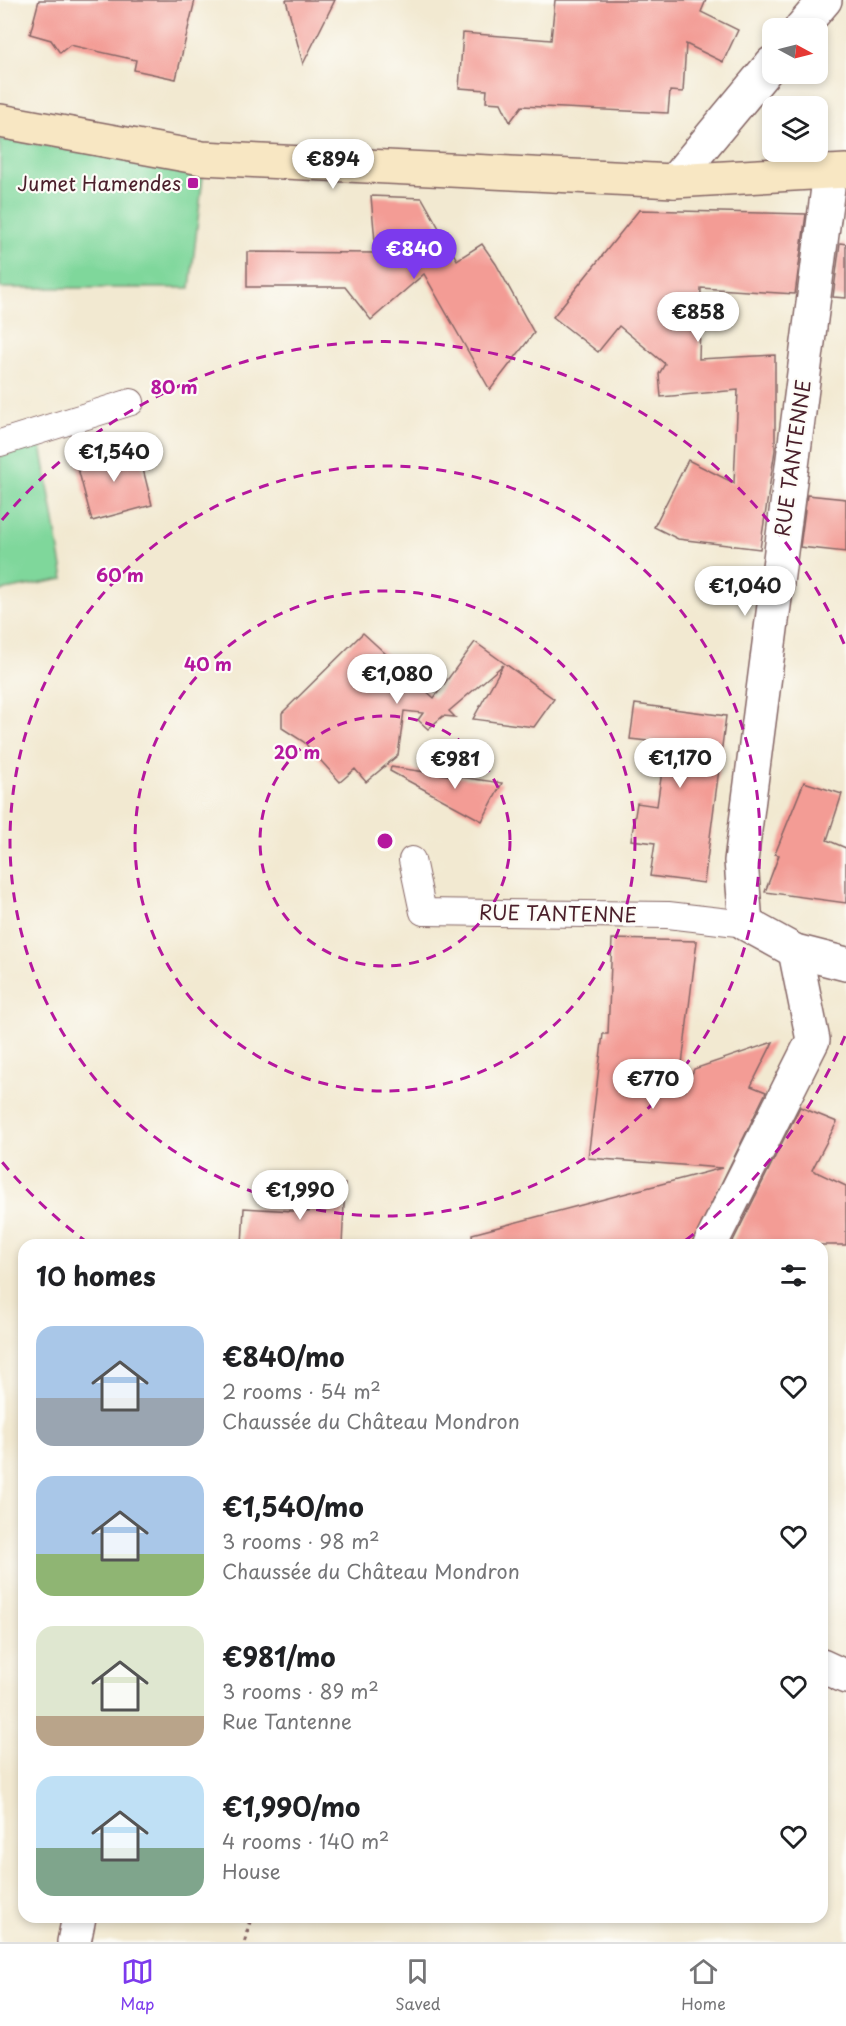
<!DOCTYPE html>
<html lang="en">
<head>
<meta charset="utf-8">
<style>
  :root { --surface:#fff; --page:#f2f2f2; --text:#202124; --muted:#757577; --line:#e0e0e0; --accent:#7c3aed }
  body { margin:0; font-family:"Playpen Sans",sans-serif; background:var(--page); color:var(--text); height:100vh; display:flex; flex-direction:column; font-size:22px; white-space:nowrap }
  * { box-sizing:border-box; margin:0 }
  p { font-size:20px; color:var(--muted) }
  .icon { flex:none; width:33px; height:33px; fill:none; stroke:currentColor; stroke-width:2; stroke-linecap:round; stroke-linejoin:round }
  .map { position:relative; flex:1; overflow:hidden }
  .details { position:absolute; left:18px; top:1239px; width:810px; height:684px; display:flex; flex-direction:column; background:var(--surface); border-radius:18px; box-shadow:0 3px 9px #0003 }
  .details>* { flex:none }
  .needle { width:39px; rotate:97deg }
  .buttons { position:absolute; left:762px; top:18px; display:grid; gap:12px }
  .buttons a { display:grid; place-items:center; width:66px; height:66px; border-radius:12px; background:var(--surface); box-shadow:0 3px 9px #0003; font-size:30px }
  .price { position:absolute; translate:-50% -51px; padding:0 14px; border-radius:21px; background:#fff; color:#222; font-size:20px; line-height:39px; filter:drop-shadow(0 2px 3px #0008) }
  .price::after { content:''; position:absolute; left:50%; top:36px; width:18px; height:14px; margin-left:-9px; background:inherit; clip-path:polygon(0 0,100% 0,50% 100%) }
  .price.selected { background:var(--accent); color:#fff }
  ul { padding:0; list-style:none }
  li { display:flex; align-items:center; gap:18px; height:150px; padding:0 18px }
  li span { display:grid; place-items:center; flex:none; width:168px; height:120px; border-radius:18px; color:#555 }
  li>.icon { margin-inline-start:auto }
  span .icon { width:72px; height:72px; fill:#fffc; stroke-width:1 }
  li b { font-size:26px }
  h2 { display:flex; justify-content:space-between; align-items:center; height:72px; padding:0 18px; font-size:26px }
  .tab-bar { display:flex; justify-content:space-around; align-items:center; height:84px; border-top:2px solid var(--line); background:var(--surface); font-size:16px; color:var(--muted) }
  .tab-bar a { display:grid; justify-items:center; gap:3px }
  .tab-bar .selected { color:var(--accent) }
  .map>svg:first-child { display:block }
  .green { fill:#7fd79b; stroke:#647b63; stroke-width:1.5 }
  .building { fill:#f39c95 }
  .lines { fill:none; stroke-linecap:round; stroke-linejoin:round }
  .lane-casing { stroke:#856665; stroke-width:28 }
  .street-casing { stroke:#856665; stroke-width:36 }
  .secondary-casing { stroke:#856665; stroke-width:36 }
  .path { stroke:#856665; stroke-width:4; stroke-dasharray:4.5 4.5; stroke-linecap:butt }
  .lane { stroke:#fff; stroke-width:26 }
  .street { stroke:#fff; stroke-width:33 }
  .secondary { stroke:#f8e7c3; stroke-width:33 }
  .ring { fill:none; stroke:#b5179e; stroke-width:3; stroke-dasharray:10 8 }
  .poi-dot { fill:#b5179e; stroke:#fdfcf7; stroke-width:2 }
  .labels { text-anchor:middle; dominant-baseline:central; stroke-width:4.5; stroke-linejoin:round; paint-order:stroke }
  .poi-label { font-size:20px; fill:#4a1f2b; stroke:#fdfcf7; text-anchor:end }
  .street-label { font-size:20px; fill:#4a1f2b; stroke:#fdfcf7 }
  .centre { fill:#b5179e; stroke:#fdfcf7; stroke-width:3 }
  .ring-label { font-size:18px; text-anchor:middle; font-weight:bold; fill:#b5179e; stroke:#fdfcf7; stroke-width:4.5; stroke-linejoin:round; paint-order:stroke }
</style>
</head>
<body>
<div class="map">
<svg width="846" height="1942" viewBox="0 0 846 1942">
  <rect width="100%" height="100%" fill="#fdfcf7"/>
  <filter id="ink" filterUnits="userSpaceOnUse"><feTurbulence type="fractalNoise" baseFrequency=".0167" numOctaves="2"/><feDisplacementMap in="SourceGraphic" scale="12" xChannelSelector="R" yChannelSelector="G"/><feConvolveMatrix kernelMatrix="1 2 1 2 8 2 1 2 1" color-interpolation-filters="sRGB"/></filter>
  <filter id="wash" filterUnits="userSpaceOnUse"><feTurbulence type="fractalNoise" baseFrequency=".008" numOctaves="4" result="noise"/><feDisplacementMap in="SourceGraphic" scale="24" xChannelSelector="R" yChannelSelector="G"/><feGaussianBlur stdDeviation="1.35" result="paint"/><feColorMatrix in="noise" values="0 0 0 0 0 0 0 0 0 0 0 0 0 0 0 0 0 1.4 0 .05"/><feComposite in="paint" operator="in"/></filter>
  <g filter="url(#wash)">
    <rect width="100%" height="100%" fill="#f2e9d1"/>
    <!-- green -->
    <g class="green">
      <path d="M0,139L204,168L190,288H0Z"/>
      <path d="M41,445L64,579L0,591V456Z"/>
    </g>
    <g id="blocks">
      <!-- building -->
      <g class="building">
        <path d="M39,0H195L176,79L134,70L136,60L70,45L60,53L51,40L30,34Z"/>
        <path d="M286,0H335L303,64Z"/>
        <path d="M555,0H706L701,12L738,30L723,62L686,44L683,92L670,91L668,113L522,106L510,122L501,103L486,102L487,90L459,88L463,33L551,40Z"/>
        <path d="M371,196L422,198L457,260L482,244L496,264L534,333L490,390L424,274L371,320L345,287H247V252L376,253Z"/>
        <path d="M639,210L806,214L795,294L701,288L699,359L775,355V450L760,549L678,539L654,527L688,460L734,483L738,390L661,397L659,374L665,364L619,326L598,352L553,317Z"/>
        <path d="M840,243L846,244V298L833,297Z"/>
        <path d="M137,445L152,505L92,521L76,461Z"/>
        <path d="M807,495L846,499V552L800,547Z"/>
        <path d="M363,633L434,698L475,642L554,699L534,727L473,719L503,665L449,711L455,717L443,716L428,729L418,720L423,713L404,711L398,755L366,782L355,769L340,782L304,742L282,728V713Z"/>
        <path d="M635,704L726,716L704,883L650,876L655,843L631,840L637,803L657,806L666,743L630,739Z"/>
        <path d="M391,767L502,783L482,821L390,771Z"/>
        <path d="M804,782L842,794L827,840L846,848V903L765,892L779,855L775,854Z"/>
        <path d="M612,939L697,941L679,1089L685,1091L694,1069L773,1042L751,1086L766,1092L691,1245H473L472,1234L722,1168L588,1158L603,1034H608Z"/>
        <path d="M800,1107L837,1122L812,1170L846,1186V1245H731Z"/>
        <path d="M311,1182L345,1184L342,1245H242L244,1208L309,1212Z"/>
      </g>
    </g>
  </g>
  <g filter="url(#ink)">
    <use href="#blocks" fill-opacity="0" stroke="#856665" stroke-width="1.5"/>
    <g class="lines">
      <defs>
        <g id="lane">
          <path d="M0,443L131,402"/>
          <path d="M412,860L423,912L668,915L746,924"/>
        </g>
        <g id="street">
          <path d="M801,28L825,0"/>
          <path d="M830,172L741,861L746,924L795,951L846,964"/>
          <path d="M674,181L772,63"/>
          <path d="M710,1245L813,1040L795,951"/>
          <path d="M822,1666L846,1677"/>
          <path d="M74,1942L79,1917"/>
        </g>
        <path id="secondary" d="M0,121L202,158L674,181L846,171"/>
      </defs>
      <!-- lane casing -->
      <use href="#lane" class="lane-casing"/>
      <!-- street casing -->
      <use href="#street" class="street-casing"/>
      <!-- secondary casing -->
      <use href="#secondary" class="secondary-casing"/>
      <!-- path -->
      <path class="path" d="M245,1942L251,1917"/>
      <!-- lane -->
      <use href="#lane" class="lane"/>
      <!-- street -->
      <use href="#street" class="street"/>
      <!-- secondary -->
      <use href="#secondary" class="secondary"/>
    </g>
  </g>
  <!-- distance rings -->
  <g class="ring">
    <circle cx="385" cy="841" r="125"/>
    <circle cx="385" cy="841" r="250"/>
    <circle cx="385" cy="841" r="375"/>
    <path d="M845 1036A500 500 0 0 1 682 1243M88 1243A500 500 0 0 1 2 1162M2 520A500 500 0 0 1 845 646"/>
  </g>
  <!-- markers -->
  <rect class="poi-dot" x="187" y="177" width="12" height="12" rx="3"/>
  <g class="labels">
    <!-- poi labels -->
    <g class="poi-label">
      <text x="181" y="183">Jumet Hamendes</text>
    </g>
    <!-- street labels -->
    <g class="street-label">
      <text transform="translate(792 458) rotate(-82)">RUE TANTENNE</text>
      <text transform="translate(558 913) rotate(1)">RUE TANTENNE</text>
    </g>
  </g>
  <circle cx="385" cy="841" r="9" class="centre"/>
  <g class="ring-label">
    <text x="174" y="394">80 m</text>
    <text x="120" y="582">60 m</text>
    <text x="208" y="671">40 m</text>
    <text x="297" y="759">20 m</text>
  </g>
</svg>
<div class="buttons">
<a><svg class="needle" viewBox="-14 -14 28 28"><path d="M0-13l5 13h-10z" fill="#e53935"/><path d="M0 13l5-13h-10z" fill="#757577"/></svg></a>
<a><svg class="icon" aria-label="layers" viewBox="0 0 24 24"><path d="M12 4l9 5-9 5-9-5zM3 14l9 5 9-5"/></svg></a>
</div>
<b class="price" style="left:333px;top:190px">€894</b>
<b class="price selected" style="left:414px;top:280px">€840</b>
<b class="price" style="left:698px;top:343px">€858</b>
<b class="price" style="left:114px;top:483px">€1,540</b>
<b class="price" style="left:745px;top:617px">€1,040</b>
<b class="price" style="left:397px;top:705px">€1,080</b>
<b class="price" style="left:680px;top:789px">€1,170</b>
<b class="price" style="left:455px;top:790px">€981</b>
<b class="price" style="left:653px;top:1110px">€770</b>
<b class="price" style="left:300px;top:1221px">€1,990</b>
<section class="details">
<h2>10 homes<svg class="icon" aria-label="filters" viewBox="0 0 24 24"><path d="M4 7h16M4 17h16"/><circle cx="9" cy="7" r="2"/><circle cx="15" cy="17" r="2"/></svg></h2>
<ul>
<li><span style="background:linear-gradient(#a9c7e8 60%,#9aa5b1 0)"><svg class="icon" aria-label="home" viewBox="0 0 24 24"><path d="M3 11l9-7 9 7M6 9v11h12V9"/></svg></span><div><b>€840/mo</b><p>2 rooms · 54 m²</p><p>Chaussée du Château Mondron</p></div><svg class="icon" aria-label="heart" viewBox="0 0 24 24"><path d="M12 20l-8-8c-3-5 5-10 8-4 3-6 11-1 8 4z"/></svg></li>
<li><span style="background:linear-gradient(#a9c7e8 65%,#8fb573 0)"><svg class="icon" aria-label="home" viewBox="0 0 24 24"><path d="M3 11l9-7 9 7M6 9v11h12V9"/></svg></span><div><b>€1,540/mo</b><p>3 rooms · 98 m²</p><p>Chaussée du Château Mondron</p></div><svg class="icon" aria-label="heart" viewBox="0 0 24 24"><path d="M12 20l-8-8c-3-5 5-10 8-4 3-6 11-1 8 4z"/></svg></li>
<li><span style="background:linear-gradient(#dfe7d0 75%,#b9a48a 0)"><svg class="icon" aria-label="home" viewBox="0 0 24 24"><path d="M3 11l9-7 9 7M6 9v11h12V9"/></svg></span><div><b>€981/mo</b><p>3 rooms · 89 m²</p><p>Rue Tantenne</p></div><svg class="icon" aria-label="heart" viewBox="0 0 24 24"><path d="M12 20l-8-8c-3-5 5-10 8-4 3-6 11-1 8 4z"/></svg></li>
<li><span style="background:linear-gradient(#bfe0f5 60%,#7fa58c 0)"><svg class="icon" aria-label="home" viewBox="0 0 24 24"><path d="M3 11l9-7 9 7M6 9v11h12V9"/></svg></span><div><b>€1,990/mo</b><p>4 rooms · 140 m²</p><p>House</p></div><svg class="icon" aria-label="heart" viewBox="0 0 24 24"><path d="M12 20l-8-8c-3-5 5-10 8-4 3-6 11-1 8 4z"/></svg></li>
</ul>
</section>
</div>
<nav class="tab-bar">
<a class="selected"><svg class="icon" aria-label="map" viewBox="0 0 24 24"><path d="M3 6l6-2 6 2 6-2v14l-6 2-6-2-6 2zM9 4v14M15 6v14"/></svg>Map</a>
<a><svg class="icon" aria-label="saved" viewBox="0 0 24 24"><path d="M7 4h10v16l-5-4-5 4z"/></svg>Saved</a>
<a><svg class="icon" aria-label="home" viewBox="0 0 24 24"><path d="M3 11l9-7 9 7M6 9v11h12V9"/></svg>Home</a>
</nav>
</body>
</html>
